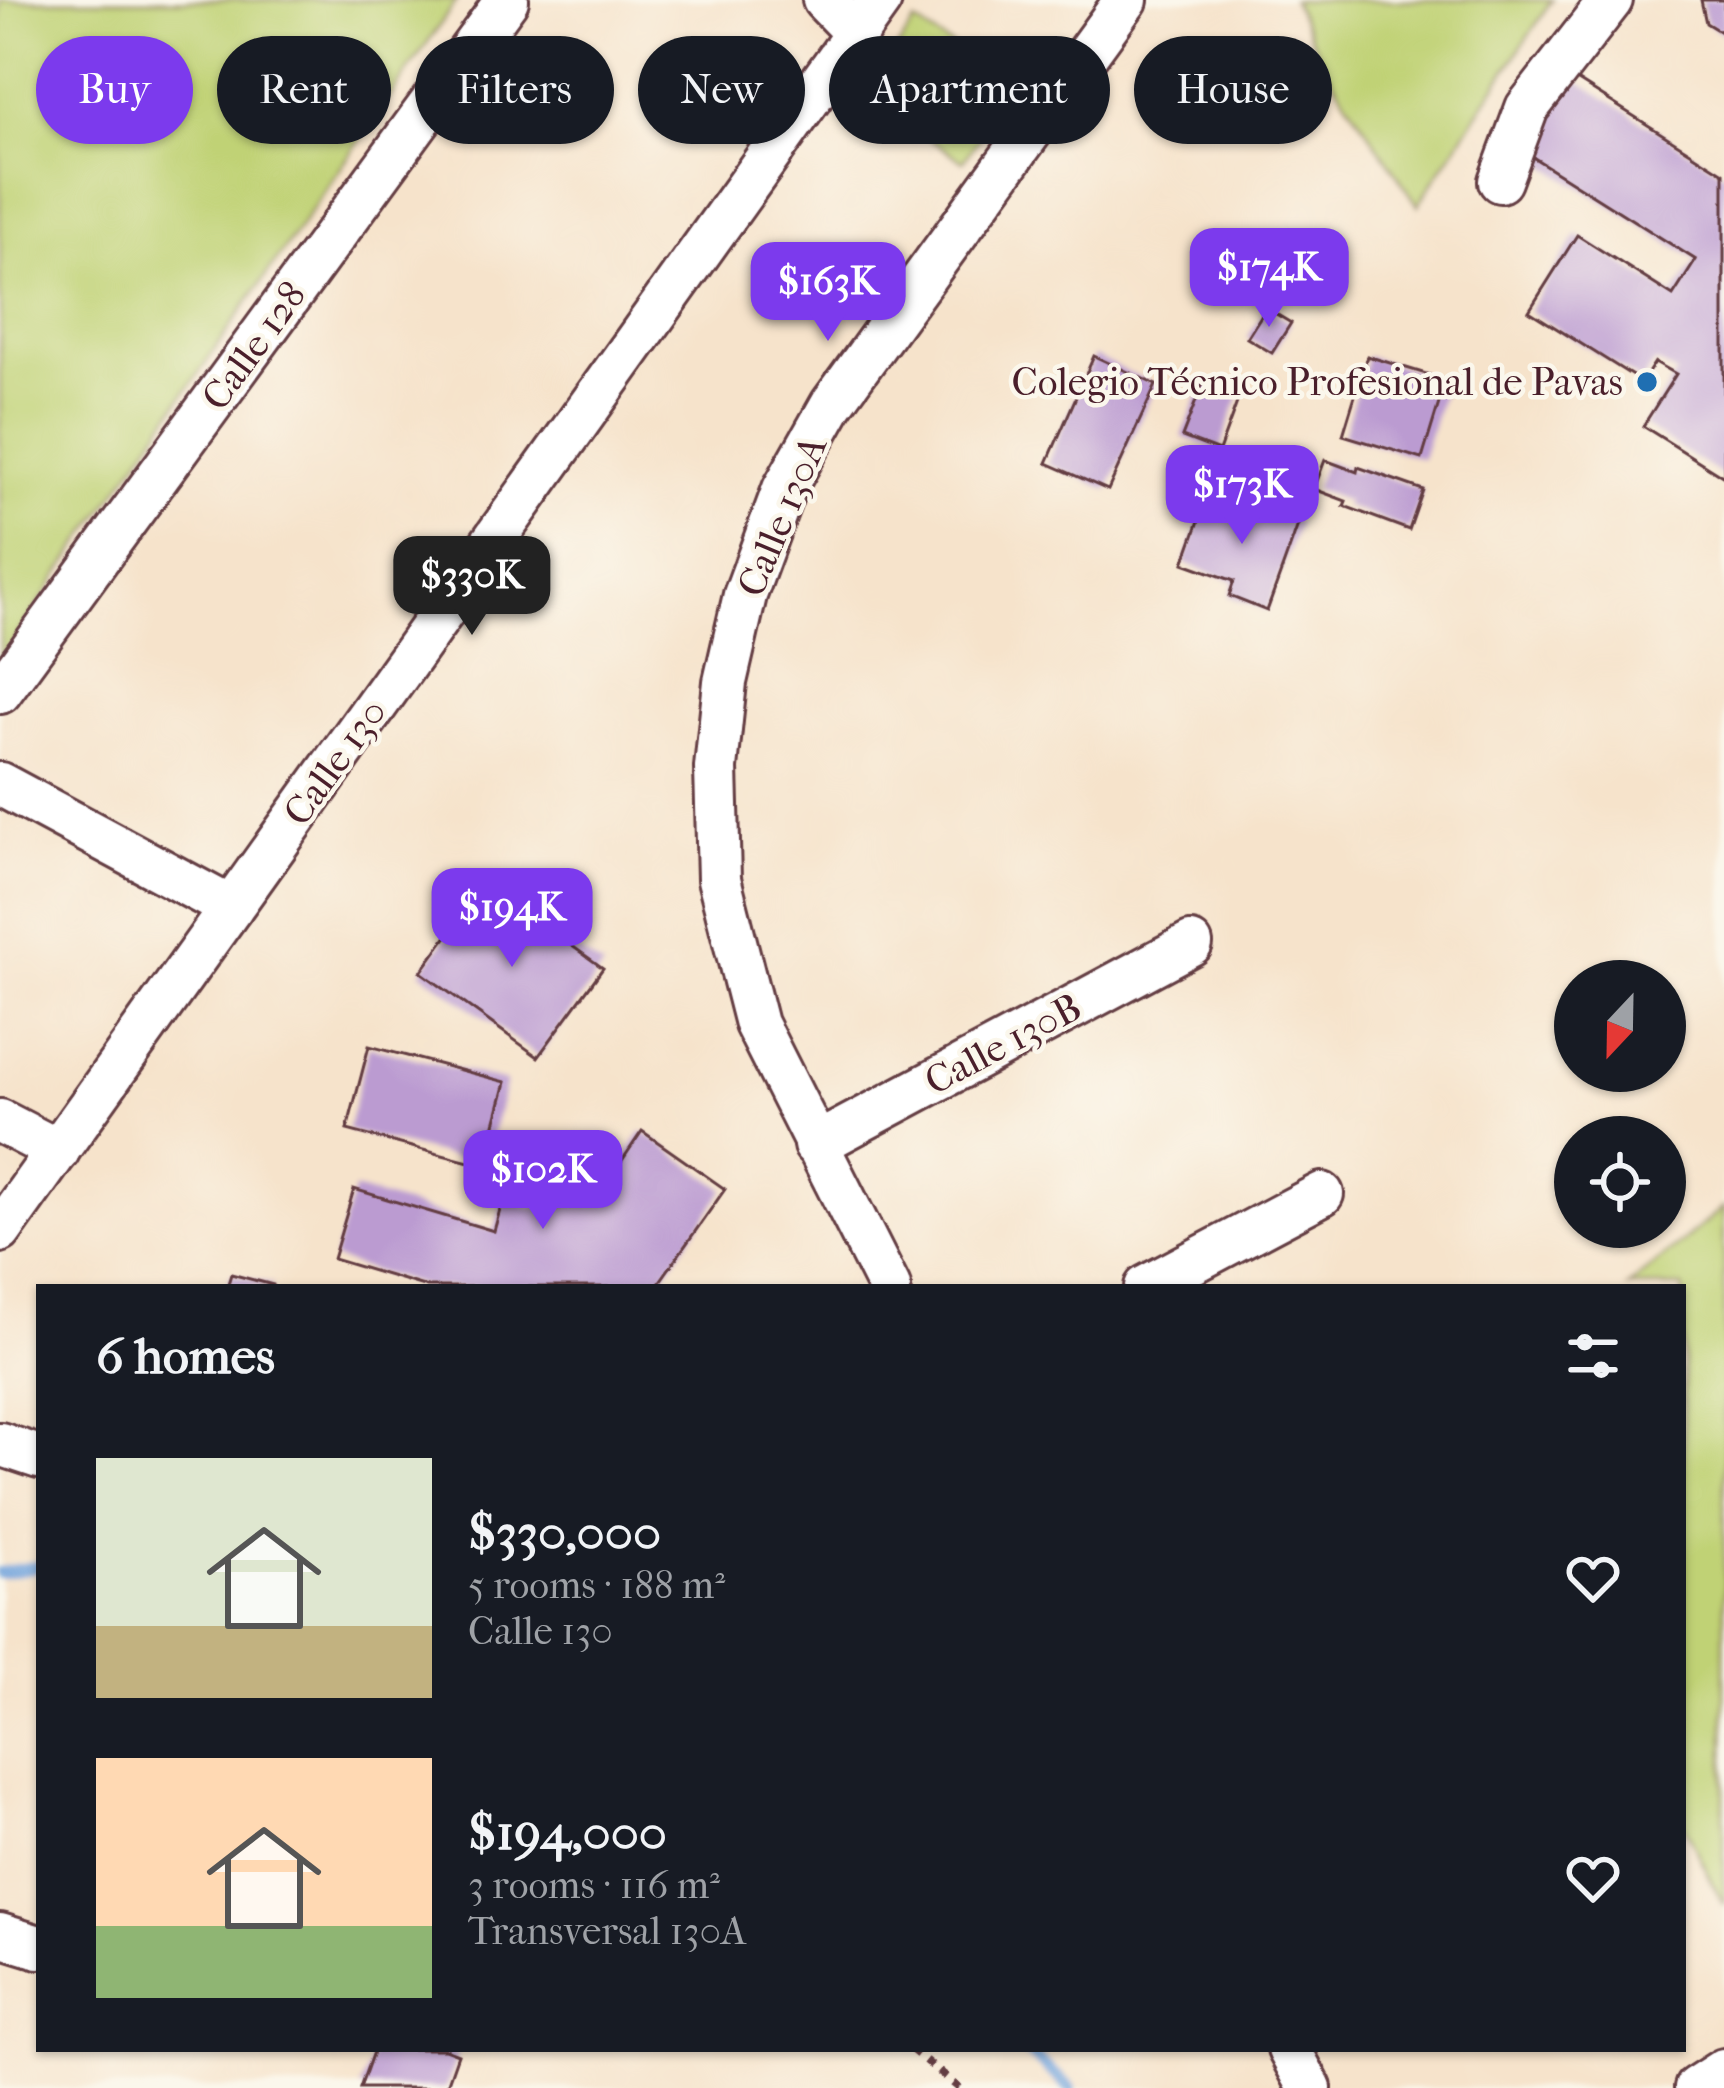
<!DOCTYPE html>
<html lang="en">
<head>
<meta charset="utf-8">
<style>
  :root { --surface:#171b24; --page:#20242c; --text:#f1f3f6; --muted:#9ea1a6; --accent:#7c3aed }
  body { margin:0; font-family:"IM FELL French Canon",serif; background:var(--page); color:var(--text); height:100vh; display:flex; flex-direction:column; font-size:45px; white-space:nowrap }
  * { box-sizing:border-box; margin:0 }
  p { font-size:39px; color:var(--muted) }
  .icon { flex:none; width:66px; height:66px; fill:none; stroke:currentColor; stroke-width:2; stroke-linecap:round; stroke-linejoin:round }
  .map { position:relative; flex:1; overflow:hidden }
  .details { position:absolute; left:36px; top:1284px; width:1650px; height:768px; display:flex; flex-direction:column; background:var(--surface); border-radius:0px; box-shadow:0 3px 9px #0004 }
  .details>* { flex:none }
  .banner { position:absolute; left:36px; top:36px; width:1653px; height:108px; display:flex; gap:24px }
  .needle { width:78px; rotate:202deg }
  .buttons { position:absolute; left:1554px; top:960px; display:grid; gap:24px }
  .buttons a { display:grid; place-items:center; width:132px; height:132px; border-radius:50%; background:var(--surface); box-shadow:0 3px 9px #0004; font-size:60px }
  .price { position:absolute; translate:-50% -102px; padding:0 27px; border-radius:24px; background:var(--accent); color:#fff; font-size:39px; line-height:78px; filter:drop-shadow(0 3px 6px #0008) }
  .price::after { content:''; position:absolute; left:50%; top:72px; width:36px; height:27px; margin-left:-18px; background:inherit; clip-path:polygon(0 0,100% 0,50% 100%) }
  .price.current { background:#222; color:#fff }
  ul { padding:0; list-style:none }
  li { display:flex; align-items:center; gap:36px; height:300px; padding:0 60px }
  li span { display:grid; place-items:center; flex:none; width:336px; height:240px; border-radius:0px; color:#555 }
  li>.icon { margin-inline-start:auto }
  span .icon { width:144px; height:144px; fill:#fffc; stroke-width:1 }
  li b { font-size:51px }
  h2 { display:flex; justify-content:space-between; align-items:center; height:144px; padding:0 60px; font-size:51px }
  .pill { padding:0 42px; border-radius:54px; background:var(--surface); box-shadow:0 3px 9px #0004; font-size:42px; line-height:108px }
  .pill.current { background:var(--accent); color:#fff }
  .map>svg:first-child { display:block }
  .green { fill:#c0d275; stroke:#857850; stroke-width:3 }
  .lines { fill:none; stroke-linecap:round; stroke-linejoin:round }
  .stream { stroke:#71a3dc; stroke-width:12 }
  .building { fill:#bb9bd1 }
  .minor-casing { stroke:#643c43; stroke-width:48 }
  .path { stroke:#643c43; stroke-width:8; stroke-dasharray:9 9; stroke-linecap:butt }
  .minor { stroke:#fff; stroke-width:42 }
  .poi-dot { fill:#1f6fb2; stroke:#fbf7ec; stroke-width:4.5 }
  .labels { text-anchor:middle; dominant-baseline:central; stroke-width:9; stroke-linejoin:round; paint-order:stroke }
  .street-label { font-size:39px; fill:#4a1f2b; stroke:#fbf7ec }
  .poi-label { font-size:39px; fill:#4a1f2b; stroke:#fbf7ec; text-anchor:end }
</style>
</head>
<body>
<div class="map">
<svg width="1724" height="2088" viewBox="0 0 1724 2088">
  <rect width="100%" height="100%" fill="#fbf7ec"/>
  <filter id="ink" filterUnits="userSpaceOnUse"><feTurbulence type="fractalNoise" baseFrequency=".00833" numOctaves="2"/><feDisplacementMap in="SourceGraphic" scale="24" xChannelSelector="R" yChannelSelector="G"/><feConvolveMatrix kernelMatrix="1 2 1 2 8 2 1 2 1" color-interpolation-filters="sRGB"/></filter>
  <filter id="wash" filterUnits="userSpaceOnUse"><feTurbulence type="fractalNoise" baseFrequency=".004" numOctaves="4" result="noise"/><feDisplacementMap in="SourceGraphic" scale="48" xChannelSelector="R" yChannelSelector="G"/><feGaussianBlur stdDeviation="2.7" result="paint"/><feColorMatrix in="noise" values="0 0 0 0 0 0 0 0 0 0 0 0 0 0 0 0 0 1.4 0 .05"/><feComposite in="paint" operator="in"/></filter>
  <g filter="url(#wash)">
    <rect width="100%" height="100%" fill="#f6e3cb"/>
    <!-- green -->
    <g class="green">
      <path d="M0,0H457L0,660Z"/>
      <path d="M1292,0H1552L1418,205L1325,68Z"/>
      <path d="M915,22L1015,87L963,161L865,97Z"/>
      <path d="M1724,1207V1906L1683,1823V1287H1628Z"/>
    </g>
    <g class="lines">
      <!-- stream -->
      <g class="stream">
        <path d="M0,1573L39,1566"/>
        <path d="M1025,2049L1071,2088"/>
      </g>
    </g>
    <g id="blocks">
      <!-- building -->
      <g class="building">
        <path d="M1701,0H1724V34L1706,23Z"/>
        <path d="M1567,74L1724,173V477L1643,426L1676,374L1655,362L1642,382L1529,311L1577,235L1673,296L1696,260L1520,149Z"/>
        <path d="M1266,308L1291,323L1272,353L1247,338Z"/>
        <path d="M1094,356L1156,385L1108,490L1047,463Z"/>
        <path d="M1367,356L1446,380L1422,459L1343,435Z"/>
        <path d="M1203,383L1239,397L1219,451L1182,437Z"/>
        <path d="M1325,460L1357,472L1358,467L1423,490L1409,530L1344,506L1346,501L1314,489Z"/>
        <path d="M1210,490L1299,522L1267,611L1229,596L1234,581L1184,563Z"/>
        <path d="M485,884L603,968L538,1057L421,972Z"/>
        <path d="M369,1046L506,1082L484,1166L347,1130Z"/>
        <path d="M642,1131L725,1189L656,1287H427L333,1259L354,1189L494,1231L503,1199L536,1208L544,1180L598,1196Z"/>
        <path d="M231,1274L273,1285V1287H227Z"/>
        <path d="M374,2049H445L458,2054L446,2088H360Z"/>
      </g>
    </g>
  </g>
  <g filter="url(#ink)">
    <use href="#blocks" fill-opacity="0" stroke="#643c43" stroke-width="3"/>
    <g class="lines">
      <defs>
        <g id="minor">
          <path d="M824,0L856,33"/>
          <path d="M1500,181L1527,108L1611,0"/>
          <path d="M0,692L507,0"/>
          <path d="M0,784L231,908"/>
          <path d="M0,1121L58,1151"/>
          <path d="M815,1145L1191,944"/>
          <path d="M0,1231L880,0"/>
          <path d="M889,1287L756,1024L719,879L716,768L725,682L745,595L784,489L832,404L1126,0"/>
          <path d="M1146,1287L1322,1194"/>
          <path d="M0,1444L39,1457"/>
          <path d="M0,1935L39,1947"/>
          <path d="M1289,2049L1310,2088"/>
          <path d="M1696,2088L1724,2070"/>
        </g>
      </defs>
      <!-- minor casing -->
      <use href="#minor" class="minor-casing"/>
      <!-- path -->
      <path class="path" d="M911,2049L959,2088"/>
      <!-- minor -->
      <use href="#minor" class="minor"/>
    </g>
  </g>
  <!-- markers -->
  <circle class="poi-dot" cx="1647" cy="382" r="12"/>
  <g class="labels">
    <!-- street labels -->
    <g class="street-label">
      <text transform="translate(254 346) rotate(-54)">Calle 128</text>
      <text transform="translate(782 516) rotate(-67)">Calle 130A</text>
      <text transform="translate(335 762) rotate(-54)">Calle 130</text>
      <text transform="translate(1003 1044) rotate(-28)">Calle 130B</text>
    </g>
    <!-- poi labels -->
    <g class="poi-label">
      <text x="1623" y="382">Colegio Técnico Profesional de Pavas</text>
    </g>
  </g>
</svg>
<div class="buttons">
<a><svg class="needle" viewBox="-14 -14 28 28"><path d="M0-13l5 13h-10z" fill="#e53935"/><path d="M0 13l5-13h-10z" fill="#9ea1a6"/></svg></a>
<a><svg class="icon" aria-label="locate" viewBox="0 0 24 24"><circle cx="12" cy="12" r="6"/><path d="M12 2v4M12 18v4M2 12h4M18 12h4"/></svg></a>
</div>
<b class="price" style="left:1269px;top:330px">$174K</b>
<b class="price" style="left:828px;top:344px">$163K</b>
<b class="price" style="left:1242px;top:547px">$173K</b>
<b class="price current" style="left:472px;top:638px">$330K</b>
<b class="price" style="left:512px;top:970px">$194K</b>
<b class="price" style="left:543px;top:1232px">$102K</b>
<div class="banner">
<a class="pill current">Buy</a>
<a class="pill">Rent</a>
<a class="pill">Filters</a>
<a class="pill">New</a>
<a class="pill">Apartment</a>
<a class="pill">House</a>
</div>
<section class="details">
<h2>6 homes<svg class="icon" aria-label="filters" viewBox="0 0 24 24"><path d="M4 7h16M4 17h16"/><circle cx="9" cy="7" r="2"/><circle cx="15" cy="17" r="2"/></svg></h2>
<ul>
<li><span style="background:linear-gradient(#dfe7d0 70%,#c2b280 0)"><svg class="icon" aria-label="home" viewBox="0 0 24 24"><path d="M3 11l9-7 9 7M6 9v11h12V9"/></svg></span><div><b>$330,000</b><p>5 rooms · 188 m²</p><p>Calle 130</p></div><svg class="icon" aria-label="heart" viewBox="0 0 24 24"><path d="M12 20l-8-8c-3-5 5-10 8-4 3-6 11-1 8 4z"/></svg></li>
<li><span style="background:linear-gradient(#ffd9b3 70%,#8fb573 0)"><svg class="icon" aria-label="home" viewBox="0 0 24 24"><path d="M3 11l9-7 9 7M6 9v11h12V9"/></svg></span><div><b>$194,000</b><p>3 rooms · 116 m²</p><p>Transversal 130A</p></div><svg class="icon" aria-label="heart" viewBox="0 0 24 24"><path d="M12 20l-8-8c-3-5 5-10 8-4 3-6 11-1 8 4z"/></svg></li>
</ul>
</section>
</div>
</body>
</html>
